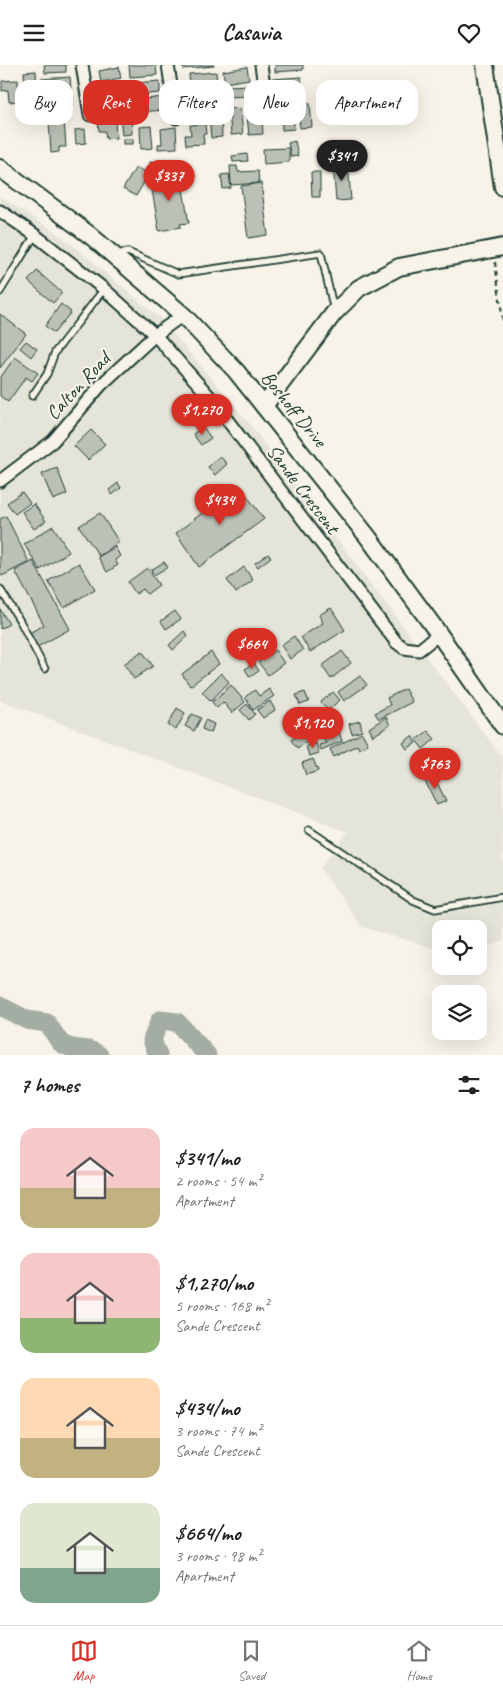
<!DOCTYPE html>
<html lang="en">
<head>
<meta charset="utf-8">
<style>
  :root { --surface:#fff; --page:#f2f2f2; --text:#222; --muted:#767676; --line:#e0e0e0; --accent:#d93025 }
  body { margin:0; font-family:Caveat,sans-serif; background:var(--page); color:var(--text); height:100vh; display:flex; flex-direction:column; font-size:19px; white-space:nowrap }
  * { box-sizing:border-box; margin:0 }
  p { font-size:16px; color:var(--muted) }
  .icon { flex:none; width:28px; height:28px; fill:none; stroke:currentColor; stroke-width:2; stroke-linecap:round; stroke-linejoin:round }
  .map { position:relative; height:990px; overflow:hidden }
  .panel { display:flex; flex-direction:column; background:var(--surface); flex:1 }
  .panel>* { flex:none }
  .banner { position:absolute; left:15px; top:15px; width:474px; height:45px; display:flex; gap:10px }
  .buttons { position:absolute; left:432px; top:855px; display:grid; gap:10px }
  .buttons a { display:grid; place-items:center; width:55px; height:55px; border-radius:10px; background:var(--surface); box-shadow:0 5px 20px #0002; font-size:25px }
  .price { position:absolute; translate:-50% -42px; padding:0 11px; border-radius:18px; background:var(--accent); color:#fff; font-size:16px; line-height:32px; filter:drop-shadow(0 1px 2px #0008) }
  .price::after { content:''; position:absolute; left:50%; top:30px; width:15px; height:11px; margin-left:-8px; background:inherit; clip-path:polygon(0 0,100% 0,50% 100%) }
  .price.active { background:#222; color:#fff }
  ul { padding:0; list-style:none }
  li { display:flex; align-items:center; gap:15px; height:125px; padding:0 20px }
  li span { display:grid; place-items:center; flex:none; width:140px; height:100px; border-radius:15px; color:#555 }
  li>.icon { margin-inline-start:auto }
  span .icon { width:60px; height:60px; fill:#fffc; stroke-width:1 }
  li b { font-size:21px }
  h2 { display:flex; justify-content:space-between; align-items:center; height:60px; padding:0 20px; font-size:21px }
  .chip { padding:0 18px; border-radius:15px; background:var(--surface); box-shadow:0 5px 20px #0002; font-size:18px; line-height:45px }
  .chip.active { background:var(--accent); color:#fff }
  header { display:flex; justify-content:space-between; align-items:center; height:65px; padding:0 20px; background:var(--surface); font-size:22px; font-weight:800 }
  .dock { display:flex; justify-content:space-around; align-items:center; height:70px; border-top:1px solid var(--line); background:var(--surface); font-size:14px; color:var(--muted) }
  .dock a { display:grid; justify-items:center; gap:2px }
  .dock .active { color:var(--accent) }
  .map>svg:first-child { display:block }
  .built { fill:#e5e4d9 }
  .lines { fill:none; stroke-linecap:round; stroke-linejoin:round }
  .river { stroke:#a4ada3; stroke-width:19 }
  .building { fill:#bbc1b6; stroke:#1f3d34 }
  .lane-casing { stroke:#1f3d34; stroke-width:9 }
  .street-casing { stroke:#1f3d34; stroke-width:15 }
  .secondary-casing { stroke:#1f3d34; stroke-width:20 }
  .path { stroke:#1f3d34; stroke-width:2; stroke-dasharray:5 4; stroke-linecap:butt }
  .lane { stroke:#f7f3e8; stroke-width:5.5 }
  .street { stroke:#f7f3e8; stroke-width:11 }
  .secondary { stroke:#f7f3e8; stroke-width:16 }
  .labels { text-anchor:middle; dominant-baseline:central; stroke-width:4.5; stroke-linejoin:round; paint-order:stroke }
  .street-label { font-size:20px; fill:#1f3d34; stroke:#f7f3e8 }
</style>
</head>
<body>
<header><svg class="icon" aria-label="menu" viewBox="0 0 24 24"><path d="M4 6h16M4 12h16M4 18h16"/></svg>Casavia<svg class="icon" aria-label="heart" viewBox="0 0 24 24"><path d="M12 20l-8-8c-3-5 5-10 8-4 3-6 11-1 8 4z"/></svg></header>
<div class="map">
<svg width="503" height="990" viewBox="0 0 503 990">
  <rect width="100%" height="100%" fill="#f7f3e8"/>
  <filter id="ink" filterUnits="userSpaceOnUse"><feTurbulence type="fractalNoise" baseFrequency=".02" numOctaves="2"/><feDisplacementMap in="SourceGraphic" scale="10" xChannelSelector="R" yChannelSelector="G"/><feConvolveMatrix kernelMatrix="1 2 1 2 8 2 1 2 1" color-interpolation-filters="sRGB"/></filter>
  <g filter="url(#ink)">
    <!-- built -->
    <path class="built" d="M0,131L64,173L162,255L249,358L503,693V876L479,885V864H441V885L362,862L320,803L348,767L0,635Z"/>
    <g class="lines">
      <!-- river -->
      <g class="river">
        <path d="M0,941L27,955L47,958C52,964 56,973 61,978C72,987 89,981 99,990"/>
        <path d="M158,990L152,975L160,955L177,957L207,990"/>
      </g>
    </g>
    <!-- building -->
    <g class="building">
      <path d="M44,0H66V7L45,8Z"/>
      <path d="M129,0H156L157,10L130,12Z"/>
      <path d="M183,0H214V1L183,4Z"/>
      <path d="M275,0H303V5L275,7Z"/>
      <path d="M119,2L121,13L101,17L99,6Z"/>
      <path d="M247,2L249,14L225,18L223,6Z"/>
      <path d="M36,6L37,33L26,34L24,7Z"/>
      <path d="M216,7L217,20L190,21L189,9Z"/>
      <path d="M70,12L71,24L42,26L41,14Z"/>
      <path d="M301,12L302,23L281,24L280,20H273L272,14Z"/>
      <path d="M18,15L19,36L9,37L8,25L2,26V16Z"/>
      <path d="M160,16V28L135,30L134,18Z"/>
      <path d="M249,20L250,31L227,32V21Z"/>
      <path d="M124,21L125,32L96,34L95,22Z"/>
      <path d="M213,24L214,36L192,38L191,26Z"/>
      <path d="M49,31H73V41H58V47H49Z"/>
      <path d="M164,32L165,45L137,47L136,35Z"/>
      <path d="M310,38L312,62L300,63L298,39Z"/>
      <path d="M240,43L243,69L231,70L229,44Z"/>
      <path d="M281,43H293L294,64L282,65Z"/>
      <path d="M131,47L132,69L122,70L120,48Z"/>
      <path d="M221,49L222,72L211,73L209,50Z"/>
      <path d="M255,50V56L262,55L263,69L249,70L247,51Z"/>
      <path d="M64,55L66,82H59V87L51,88L49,56Z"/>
      <path d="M115,55L116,73L106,74L105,66H99L98,56Z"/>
      <path d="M205,59L206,69H203L204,79L186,80L185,70H191L190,60Z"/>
      <path d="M151,61L153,83L141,84L140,62Z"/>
      <path d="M176,62L177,83L158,84V79H162L161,64Z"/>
      <path d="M85,64L86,78L76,79L75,65Z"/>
      <rect x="123" y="74" width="10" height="5"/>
      <path d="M295,76L298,91L291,92L288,78Z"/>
      <path d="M343,82L344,88L326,90V84Z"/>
      <path d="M289,83V97L264,99L263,84Z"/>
      <path d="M247,89L248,96L233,97L232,91Z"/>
      <path d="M163,96L164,103L151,104L150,97Z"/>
      <path d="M348,98L351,135L336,136L333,99Z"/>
      <path d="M230,101H237L238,107L258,106L259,118L231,120Z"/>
      <path d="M136,102L149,109L136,131L123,124Z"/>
      <path d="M311,107H320V132H312Z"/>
      <path d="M180,108L189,158L180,159L181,162L159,166L150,113Z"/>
      <path d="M229,109L231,123L223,124L221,110Z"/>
      <path d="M261,118L268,170L248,173L241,121Z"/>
      <path d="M37,206L62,228L53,238L28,216Z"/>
      <path d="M61,239L71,247L54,268L45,261Z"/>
      <path d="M0,249L26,269L0,303Z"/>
      <path d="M26,276L37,284L31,292L20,283Z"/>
      <path d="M15,292L38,308L32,316L26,312L8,337L0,331V313Z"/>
      <path d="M203,362L211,373L201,380L193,369Z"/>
      <path d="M91,365L105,379L88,395L74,381Z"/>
      <path d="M220,391L227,399L215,410L208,402Z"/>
      <path d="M57,403L67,429L53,435L42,409Z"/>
      <path d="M118,418L121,423L112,430L109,425Z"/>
      <path d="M239,420L264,454L199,502L176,468Z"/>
      <path d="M22,427L30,438L15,449L7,438Z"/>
      <path d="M34,439L46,456L34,464L22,447Z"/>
      <path d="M100,448L119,477L99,491L79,461Z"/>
      <path d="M6,451L29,497L2,511L0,507V454Z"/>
      <path d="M53,461L69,487L40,505L24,479Z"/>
      <path d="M115,482L120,491L115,495L118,500L107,507L98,492Z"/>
      <path d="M268,489L271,492L258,502L255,498Z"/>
      <path d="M33,496L70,564L37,582L29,568L44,560L15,506Z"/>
      <path d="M164,497L168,502L154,510L151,505Z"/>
      <path d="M79,498L95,524L64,543L48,516Z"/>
      <path d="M244,502L253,515L236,528L227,515Z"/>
      <path d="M147,503L159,520L147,529L143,524L136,529L128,517Z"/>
      <path d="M331,543L345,565L310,587L301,572L323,558L319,550Z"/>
      <path d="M0,544L9,559L0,564Z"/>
      <path d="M175,546L181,554L166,564L161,556Z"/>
      <path d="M184,566L188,571L173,585L169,580Z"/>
      <path d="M294,571L303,585L290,594L281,580Z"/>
      <path d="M275,585L284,598L268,610L258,597Z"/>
      <path d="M142,586L153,601L134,614L124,599Z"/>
      <path d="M342,586L351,598L331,614L322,601Z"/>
      <path d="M211,587L219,599L190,621L182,609Z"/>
      <path d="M254,598L259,606L250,612L245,604Z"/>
      <path d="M221,608L229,617L211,636L202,627Z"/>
      <path d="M360,611L367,620L344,636L338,627Z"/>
      <path d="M231,620L245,637L232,648L223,637L217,643L212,637Z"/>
      <path d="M269,624L274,631L253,645L245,632L255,625L259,631Z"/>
      <path d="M405,624L412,637L379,654L375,648L390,640L387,633Z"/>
      <path d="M305,627L309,637L300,640L296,630Z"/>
      <path d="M333,627L340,635L328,645L321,637Z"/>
      <path d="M270,636L275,645L263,653L257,645Z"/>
      <path d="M247,639L255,649L249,655L240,645Z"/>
      <path d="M177,643L185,648L176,665L168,660Z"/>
      <path d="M192,649L201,653L194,666L185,661Z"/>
      <path d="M386,652L390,660L373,671L369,663Z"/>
      <path d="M205,655L214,659L211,668L202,664Z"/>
      <path d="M360,656L362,666L352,669L349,659Z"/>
      <path d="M338,664L342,676L321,685L319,680L326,678L322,670Z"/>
      <path d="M306,665L312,673L297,683L291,675Z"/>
      <path d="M428,666L435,674L423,684L416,675Z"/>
      <path d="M362,668L368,679L359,684L357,680L334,692L330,684Z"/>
      <path d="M412,671L416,678L407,684L403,678Z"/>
      <path d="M316,678L319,688L309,691L306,681Z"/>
      <path d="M313,694L318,706L306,710L302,698Z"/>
      <path d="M433,709L446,736L437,740L424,714Z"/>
    </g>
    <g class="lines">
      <defs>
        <g id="lane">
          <path d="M116,189L128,187L178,209L321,188L334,246"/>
          <path d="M0,227L35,170"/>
          <path d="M32,331L47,309L55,287L104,224"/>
          <path d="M0,524L20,556L45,604"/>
          <path d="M309,765L413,835L435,844L503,832"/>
        </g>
        <g id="street">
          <path d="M82,0L90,50"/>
          <path d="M168,0L176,53"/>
          <path d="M261,0L267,41"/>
          <path d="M0,146L35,170L104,224L155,270L209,331L396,577L404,583L419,585L439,569"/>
          <path d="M0,416L53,376L101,320L155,270L183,250"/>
        </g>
        <g id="secondary">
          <path d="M485,0L503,122"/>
          <path d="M0,103L91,171L183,250L236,306L368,472L439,569L503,661"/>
          <path d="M264,341L334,248L359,223L399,202L503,182"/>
        </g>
      </defs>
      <!-- lane casing -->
      <use href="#lane" class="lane-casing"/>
      <!-- street casing -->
      <use href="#street" class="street-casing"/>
      <!-- secondary casing -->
      <use href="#secondary" class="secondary-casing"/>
      <!-- path -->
      <path class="path" d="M495,197L503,257"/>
      <!-- lane -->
      <use href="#lane" class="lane"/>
      <!-- street -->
      <use href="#street" class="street"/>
      <!-- secondary -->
      <use href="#secondary" class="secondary"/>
    </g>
  </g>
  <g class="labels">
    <!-- street labels -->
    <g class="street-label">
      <text transform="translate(78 321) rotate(-47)">Calton Road</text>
      <text transform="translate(294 344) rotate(51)">Boshoff Drive</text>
      <text transform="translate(303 424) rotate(53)">Sande Crescent</text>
    </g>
  </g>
</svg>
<div class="buttons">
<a><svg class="icon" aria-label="locate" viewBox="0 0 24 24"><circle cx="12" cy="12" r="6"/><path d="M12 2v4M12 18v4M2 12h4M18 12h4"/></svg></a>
<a><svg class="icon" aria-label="layers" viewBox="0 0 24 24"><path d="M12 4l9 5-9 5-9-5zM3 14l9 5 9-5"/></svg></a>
</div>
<b class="price active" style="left:342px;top:117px">$341</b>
<b class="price" style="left:169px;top:137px">$337</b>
<b class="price" style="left:202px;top:371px">$1,270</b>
<b class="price" style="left:220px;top:461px">$434</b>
<b class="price" style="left:252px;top:605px">$664</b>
<b class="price" style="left:313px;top:684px">$1,120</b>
<b class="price" style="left:435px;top:725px">$763</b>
<div class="banner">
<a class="chip">Buy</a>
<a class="chip active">Rent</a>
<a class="chip">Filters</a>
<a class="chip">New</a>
<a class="chip">Apartment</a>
</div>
</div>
<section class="panel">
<h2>7 homes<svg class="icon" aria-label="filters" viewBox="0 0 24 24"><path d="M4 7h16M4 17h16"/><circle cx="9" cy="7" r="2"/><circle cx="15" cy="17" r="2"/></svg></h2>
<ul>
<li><span style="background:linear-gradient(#f6c9c9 60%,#c2b280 0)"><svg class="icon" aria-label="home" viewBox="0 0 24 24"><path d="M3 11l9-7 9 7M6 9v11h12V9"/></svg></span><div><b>$341/mo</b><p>2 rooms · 54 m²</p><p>Apartment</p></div></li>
<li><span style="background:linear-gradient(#f6c9c9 65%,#8fb573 0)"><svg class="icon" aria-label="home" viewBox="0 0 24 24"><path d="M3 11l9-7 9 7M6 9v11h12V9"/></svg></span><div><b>$1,270/mo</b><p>5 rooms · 168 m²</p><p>Sande Crescent</p></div></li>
<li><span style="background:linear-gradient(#ffd9b3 60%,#c2b280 0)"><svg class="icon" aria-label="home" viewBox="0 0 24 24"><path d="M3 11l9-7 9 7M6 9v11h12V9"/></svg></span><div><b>$434/mo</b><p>3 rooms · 74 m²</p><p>Sande Crescent</p></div></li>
<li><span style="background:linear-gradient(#dfe7d0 65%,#7fa58c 0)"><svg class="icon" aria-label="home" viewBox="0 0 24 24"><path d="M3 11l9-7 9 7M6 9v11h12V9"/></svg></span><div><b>$664/mo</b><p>3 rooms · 98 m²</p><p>Apartment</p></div></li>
</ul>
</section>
<nav class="dock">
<a class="active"><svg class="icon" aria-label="map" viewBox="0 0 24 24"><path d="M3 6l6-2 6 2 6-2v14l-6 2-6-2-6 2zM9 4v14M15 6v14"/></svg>Map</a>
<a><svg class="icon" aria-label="saved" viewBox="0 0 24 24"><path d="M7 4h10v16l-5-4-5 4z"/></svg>Saved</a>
<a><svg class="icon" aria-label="home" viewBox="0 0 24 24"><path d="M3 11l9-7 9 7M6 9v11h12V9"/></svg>Home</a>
</nav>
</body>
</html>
